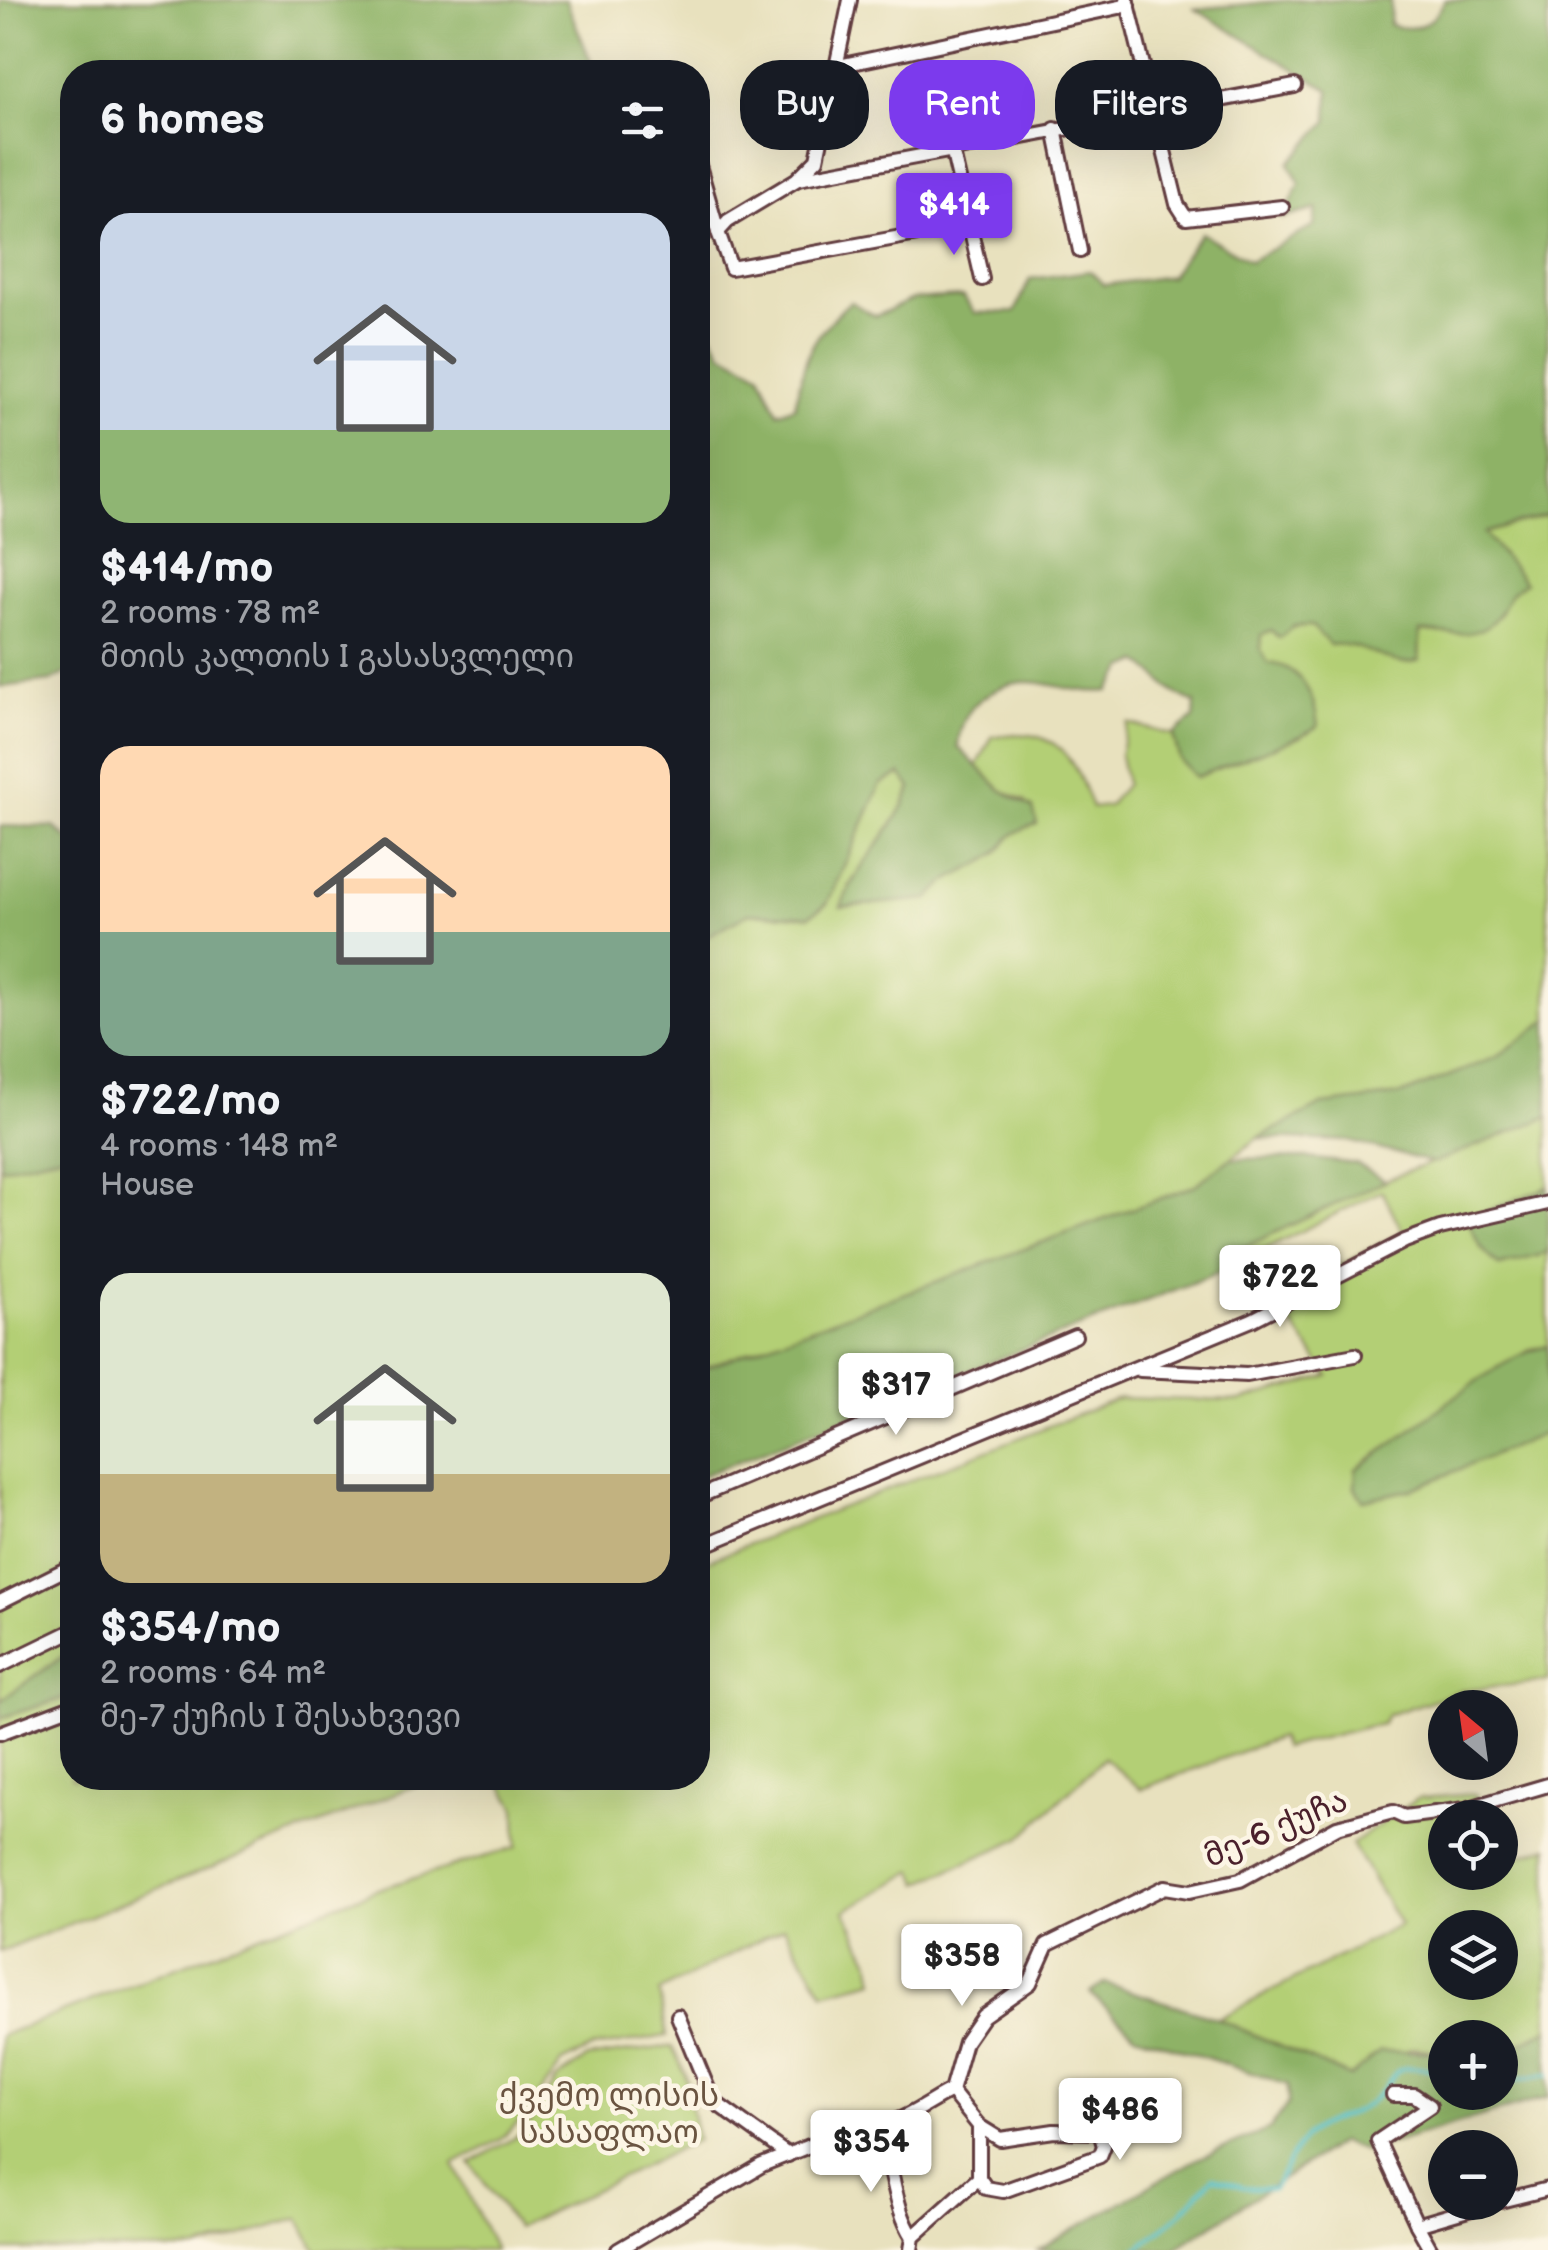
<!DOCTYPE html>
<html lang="en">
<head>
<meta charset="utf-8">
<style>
  :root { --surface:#171b24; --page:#20242c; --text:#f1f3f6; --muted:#9ea1a6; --accent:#7c3aed }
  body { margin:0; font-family:"Balsamiq Sans","Noto Sans Georgian",sans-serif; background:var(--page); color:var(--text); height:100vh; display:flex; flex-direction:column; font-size:38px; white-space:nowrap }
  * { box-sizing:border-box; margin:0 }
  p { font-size:32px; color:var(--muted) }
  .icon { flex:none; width:55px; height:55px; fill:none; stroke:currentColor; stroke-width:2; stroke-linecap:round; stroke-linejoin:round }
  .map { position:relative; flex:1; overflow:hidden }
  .drawer { position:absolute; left:60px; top:60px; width:650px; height:1730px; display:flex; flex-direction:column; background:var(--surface); border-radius:40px; box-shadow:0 10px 40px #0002 }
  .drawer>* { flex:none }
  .hud { position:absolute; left:740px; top:60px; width:658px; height:90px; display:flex; gap:20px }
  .needle { width:65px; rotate:331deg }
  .tools { position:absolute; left:1428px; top:1690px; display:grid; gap:20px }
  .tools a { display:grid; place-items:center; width:90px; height:90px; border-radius:50%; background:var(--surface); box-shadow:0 10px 40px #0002; font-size:50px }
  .price { position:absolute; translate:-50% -85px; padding:0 22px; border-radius:10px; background:#fff; color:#222; font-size:32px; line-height:65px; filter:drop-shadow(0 2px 5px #0008) }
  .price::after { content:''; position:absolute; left:50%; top:60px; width:30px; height:22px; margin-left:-15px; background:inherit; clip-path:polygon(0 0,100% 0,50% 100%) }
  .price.on { background:var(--accent); color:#fff }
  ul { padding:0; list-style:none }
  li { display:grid; align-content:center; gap:20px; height:530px; padding:0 40px }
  li span { display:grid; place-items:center; height:310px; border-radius:30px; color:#555 }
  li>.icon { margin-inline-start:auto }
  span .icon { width:180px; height:180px; fill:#fffc; stroke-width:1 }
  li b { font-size:42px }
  h2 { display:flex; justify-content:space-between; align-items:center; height:120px; padding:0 40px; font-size:42px }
  .tag { padding:0 35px; border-radius:40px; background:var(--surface); box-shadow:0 10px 40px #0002; font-size:35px; line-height:90px }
  .tag.on { background:var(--accent); color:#fff }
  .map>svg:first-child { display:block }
  .green { fill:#b3cf75; stroke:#7e7750; stroke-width:2.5; fill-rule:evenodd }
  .forest { fill:#8eb266; stroke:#6c6848; stroke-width:2.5 }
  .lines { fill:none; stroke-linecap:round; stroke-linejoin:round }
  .stream { stroke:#51bfc7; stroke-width:4 }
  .street-casing { stroke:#623c41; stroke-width:18 }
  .street { stroke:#fff; stroke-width:12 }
  .labels { text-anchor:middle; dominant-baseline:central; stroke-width:9; stroke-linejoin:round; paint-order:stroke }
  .street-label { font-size:32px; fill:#4a1f2b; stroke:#fcf5e5 }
  .park-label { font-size:32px; fill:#6a5441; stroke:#fcf5e5 }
</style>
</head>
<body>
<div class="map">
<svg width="1548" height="2250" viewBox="0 0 1548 2250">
  <rect width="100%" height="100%" fill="#fcf5e5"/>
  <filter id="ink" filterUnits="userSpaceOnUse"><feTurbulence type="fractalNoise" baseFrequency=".01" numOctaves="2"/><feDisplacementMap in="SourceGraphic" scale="20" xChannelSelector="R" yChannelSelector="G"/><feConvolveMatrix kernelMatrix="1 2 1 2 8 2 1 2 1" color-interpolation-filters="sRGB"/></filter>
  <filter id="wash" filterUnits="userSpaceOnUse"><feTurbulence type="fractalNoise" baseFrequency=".0048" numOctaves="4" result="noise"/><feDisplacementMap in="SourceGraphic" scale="40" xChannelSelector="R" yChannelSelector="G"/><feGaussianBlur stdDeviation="2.25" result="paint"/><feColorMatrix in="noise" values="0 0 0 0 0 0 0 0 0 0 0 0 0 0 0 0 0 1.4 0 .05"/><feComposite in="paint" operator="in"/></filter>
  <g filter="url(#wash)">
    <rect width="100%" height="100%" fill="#e8e1be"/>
    <!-- green -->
    <g class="green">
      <path d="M1548,515V1020L1497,1057L1401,1095L1322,1106L1258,1138L1194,1186L698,1370V941L749,913L809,916L827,904L881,784L902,774L911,788L904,808L849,886L929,899C946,876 962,873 987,860C1011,847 997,835 1036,824L1025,801L1001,790L977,766L992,737C1056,725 1072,753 1092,808L1108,806L1126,784L1120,755L1128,723L1173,735L1180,760L1196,777L1299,737L1260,648V635L1271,630L1312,625L1330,645L1352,642L1419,660L1420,631L1498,617L1509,592L1484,532Z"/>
      <path d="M1548,1117V1187L1467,1220L1499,1266L1548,1253V1346L1531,1349L1356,1469L1355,1488L1363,1500L1548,1432V1681L1461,1691L1387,1715L1382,1723L1283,1748L1280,1737L1141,1789L1104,1758L1019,1839L919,1883L914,1871L845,1911L872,1965L875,1980L824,1993L784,1927L659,1992L667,2036L593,2048L562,2063L522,2119L501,2139L454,2164L495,2250H316L299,2218L196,2250H0V2036L375,1890L517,1847L516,1808L498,1778H698V1564L1120,1398L1240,1401L1329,1376L1275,1300L1403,1232L1382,1191L1245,1259L1239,1249L1355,1192Z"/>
      <path d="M72,1152V1650L0,1701V1168Z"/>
      <path d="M72,1696V1778H434L0,1952V1718Z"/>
      <path d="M1476,1794L1482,1817L1445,1818V1872H1500V1862L1548,1847V2030L1500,2053V2038H1445V2052L1412,2048L1351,2077L1218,2019L1400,1925L1352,1844L1418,1798ZM1445,1928H1500V1982H1445Z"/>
      <path d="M672,2046L685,2074L697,2140L517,2228L470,2163L524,2132L557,2079L587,2058Z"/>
    </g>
    <!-- forest -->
    <g class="forest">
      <path d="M0,0H566L595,72H72V670L51,681L0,687Z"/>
      <path d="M1293,0H1391L1390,25C1417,33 1433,24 1445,0H1548V515L1484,533L1525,583C1509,592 1509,597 1500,612C1485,641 1446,634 1420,631L1419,660C1392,672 1366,640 1330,645L1312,626H1294L1279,638L1271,630L1261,635L1260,648L1268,663C1301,666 1315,695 1318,726L1299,737L1196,777L1180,760L1173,735L1194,718L1195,703C1161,690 1166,679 1139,662L1125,668L1109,691C1057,696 1028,663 981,699C966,711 959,728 958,747L1001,790L1033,808L1037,824C1001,834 1011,846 987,860C963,874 947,876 929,899L841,907C856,863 896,832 911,788L901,774L881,784L827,904L809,916L749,913L698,941V311L722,352L760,373L778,413L795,406C804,356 811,336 850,302L876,316L913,299L963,296L975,313L1015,312L1030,279L1090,271L1104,285L1170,276L1201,233L1250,261L1314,226L1317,209L1283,218L1300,184L1289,163L1328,121L1329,90L1195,9Z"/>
      <path d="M0,826L54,827L72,842V1152L0,1168Z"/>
      <path d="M1548,1020V1117L1434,1163L1348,1141L1258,1138L1322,1105L1401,1095L1497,1057Z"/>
      <path d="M1307,1158L1357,1164L1385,1181L1240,1249L1245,1259L1217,1273L698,1477V1370L1194,1186L1230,1159Z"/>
      <path d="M1548,1187V1253L1499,1266L1480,1247L1467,1219Z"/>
      <path d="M1548,1346V1432L1413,1489L1363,1500L1355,1488L1356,1469C1408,1438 1495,1355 1548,1346Z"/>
      <path d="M72,1650V1696L0,1718V1701Z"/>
      <path d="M1105,1983L1218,2019L1350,2077L1380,2051L1445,2052V2092H1500V2053L1548,2030V2097L1365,2151L1340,2142L1173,2250H1038L1197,2159L1270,2129L1288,2103V2085L1135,2034L1090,1993Z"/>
    </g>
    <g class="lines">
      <!-- stream -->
      <g class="stream">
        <path d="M1500,2083L1548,2075"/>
        <path d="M1136,2250L1179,2215L1213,2177L1243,2187L1273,2189C1288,2168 1296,2139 1318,2127C1334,2118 1354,2115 1368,2104C1406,2073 1380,2061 1445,2071"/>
      </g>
    </g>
  </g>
  <g filter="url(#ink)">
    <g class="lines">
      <defs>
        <g id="street">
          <path d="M850,0L817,159L796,180L728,221L718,232L731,268L967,225"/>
          <path d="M1127,0L1177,204L1186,218L1282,207"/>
          <path d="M838,66L1129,5"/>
          <path d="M1055,129L1080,251"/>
          <path d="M952,149L982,279"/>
          <path d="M698,162L718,232"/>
          <path d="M798,179L1295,86"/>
          <path d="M1140,1370L1247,1375L1355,1355"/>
          <path d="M698,1497L1075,1336"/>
          <path d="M698,1548L1252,1320L1405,1241L1440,1228L1548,1203"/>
          <path d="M0,1602L72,1566"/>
          <path d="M0,1666L72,1631"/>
          <path d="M0,1733L72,1706"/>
          <path d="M678,2016L713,2101L788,2155"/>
          <path d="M1393,2095H1414L1430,2106L1378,2141L1417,2225"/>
          <path d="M979,2126L1000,2139L1054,2131L1100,2132L1104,2146L1100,2156L1003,2191L986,2188L979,2178"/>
          <path d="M873,2127C896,2157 890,2202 913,2237"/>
          <path d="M1500,2201L1548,2189"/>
          <path d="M618,2250L762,2165L864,2124C893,2132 925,2103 951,2091L965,2042L983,2016L1030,1983L1047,1945L1165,1887L1190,1891L1240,1880L1337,1827L1393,1812L1404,1817L1466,1809L1548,1785"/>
          <path d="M911,2250L913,2237L979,2178V2126L951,2091"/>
          <path d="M1431,2250L1417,2225L1495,2202"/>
        </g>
      </defs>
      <!-- street casing -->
      <use href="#street" class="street-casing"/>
      <!-- street -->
      <use href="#street" class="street"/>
    </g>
  </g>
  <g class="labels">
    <!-- street labels -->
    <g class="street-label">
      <text transform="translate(1276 1829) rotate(-23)">მე-6 ქუჩა</text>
    </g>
    <!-- park labels -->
    <g class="park-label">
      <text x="609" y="2096">ქვემო ლისის<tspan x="609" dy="37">სასაფლაო</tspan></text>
    </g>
  </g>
</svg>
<div class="tools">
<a><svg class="needle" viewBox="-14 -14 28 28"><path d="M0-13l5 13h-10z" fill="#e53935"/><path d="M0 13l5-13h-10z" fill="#9ea1a6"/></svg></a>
<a><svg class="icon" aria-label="locate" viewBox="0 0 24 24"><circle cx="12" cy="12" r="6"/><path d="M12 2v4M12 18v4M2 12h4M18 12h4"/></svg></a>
<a><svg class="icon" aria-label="layers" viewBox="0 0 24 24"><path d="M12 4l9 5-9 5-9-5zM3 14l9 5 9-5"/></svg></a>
<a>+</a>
<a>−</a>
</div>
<b class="price on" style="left:954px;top:258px">$414</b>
<b class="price" style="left:1280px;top:1330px">$722</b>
<b class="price" style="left:896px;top:1438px">$317</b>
<b class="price" style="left:962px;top:2009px">$358</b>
<b class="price" style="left:1120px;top:2163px">$486</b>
<b class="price" style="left:871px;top:2195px">$354</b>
<div class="hud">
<a class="tag">Buy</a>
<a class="tag on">Rent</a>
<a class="tag">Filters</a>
</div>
<section class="drawer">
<h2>6 homes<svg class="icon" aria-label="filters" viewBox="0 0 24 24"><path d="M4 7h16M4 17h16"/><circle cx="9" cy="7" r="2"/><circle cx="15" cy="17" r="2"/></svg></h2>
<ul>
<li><span style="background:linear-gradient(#c9d6e8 70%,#8fb573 0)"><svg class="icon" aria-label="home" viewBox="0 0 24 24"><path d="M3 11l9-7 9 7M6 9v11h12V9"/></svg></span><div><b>$414/mo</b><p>2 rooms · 78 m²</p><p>მთის კალთის I გასასვლელი</p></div></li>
<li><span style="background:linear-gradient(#ffd9b3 60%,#7fa58c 0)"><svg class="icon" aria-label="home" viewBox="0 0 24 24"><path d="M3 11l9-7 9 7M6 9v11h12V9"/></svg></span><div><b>$722/mo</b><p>4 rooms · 148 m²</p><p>House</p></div></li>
<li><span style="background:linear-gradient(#dfe7d0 65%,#c2b280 0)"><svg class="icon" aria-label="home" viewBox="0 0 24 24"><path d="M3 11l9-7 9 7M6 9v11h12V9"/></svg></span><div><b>$354/mo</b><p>2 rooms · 64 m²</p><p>მე-7 ქუჩის I შესახვევი</p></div></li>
</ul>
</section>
</div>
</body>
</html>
